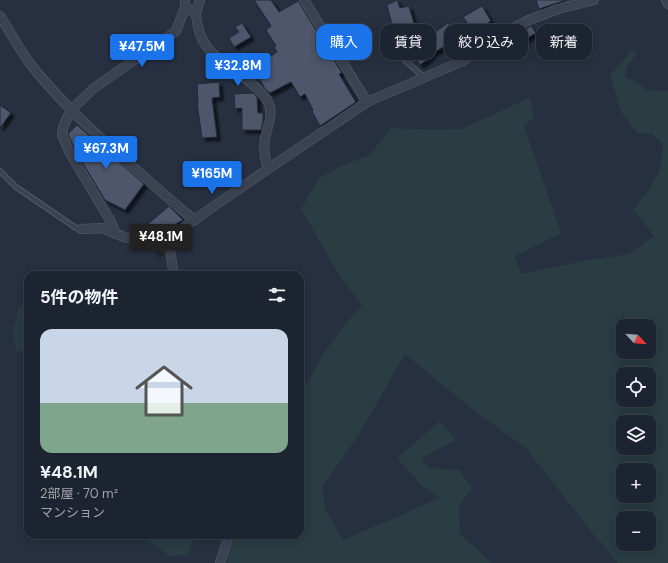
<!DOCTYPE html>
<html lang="ja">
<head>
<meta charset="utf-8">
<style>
  :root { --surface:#1d2431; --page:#252c39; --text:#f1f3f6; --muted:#a0a4ab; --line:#3b414d; --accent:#1a73e8 }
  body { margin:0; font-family:"DM Sans","Noto Sans JP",sans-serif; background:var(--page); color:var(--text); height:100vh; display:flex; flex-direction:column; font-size:15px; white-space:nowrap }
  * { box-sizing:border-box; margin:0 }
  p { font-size:13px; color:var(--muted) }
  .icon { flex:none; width:22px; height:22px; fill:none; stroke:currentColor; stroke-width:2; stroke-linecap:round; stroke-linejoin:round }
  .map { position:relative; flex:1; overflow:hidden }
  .panel { position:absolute; left:24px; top:271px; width:280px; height:268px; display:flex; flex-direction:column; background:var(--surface); border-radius:12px; box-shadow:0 2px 10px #0003,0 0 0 1px var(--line) }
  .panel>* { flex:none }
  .top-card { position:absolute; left:316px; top:24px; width:292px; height:36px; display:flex; gap:8px }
  .needle { width:26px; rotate:116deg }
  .fabs { position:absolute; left:616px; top:319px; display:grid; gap:8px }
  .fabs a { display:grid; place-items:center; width:40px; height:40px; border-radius:8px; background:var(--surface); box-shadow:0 2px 10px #0003,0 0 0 1px var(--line); font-size:20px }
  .price { position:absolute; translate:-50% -34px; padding:0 9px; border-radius:4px; background:var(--accent); color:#fff; font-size:13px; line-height:26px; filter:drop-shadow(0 1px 2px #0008) }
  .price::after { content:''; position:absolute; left:50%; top:24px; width:12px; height:9px; margin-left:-6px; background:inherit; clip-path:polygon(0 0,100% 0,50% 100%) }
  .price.current { background:#222; color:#fff }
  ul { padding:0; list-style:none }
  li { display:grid; align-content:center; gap:8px; height:212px; padding:0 16px }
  li span { display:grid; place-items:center; height:124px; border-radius:12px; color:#555 }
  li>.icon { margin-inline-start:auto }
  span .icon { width:72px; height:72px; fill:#fffc; stroke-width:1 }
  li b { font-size:17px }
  h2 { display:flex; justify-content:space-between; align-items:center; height:48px; padding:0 16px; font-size:17px }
  .tag { padding:0 14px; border-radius:12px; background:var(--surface); box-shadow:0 2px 10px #0003,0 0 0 1px var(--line); font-size:14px; line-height:36px }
  .tag.current { background:var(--accent); color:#fff }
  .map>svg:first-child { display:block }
  .green { fill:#293d42; fill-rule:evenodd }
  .building { fill:#4d566a; stroke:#222938; filter:url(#shadow) }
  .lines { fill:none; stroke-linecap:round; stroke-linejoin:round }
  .lane-casing { stroke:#59606e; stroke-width:6 }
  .street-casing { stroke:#59606e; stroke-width:10 }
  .lane { stroke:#3b4251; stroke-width:4.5 }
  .street { stroke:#3b4251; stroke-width:9 }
</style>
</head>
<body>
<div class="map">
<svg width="668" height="563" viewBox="0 0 668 563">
  <defs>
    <filter id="shadow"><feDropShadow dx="3.5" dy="3.5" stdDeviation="1" flood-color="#0009"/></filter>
  </defs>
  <rect width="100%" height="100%" fill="#273041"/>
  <!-- green -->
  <g class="green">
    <path d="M631,51L638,52L627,66L625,77L635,81L647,90L668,91V563H618L594,535L525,447L477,413L405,354L360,433L322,487L326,511L343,540L440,498L420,484L397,458L440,421L456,440L422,458L428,468L459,470L472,488L459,506L460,534L492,563H227L233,535H300V390L309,381L321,357L343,327L362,305L341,278L301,209L319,178L341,166L369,155L392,128L432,130L461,129L529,98L534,117L524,126L561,233L515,256L521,274L578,262L628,254L654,236L633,209L647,193L660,170L663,144L652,134L637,133L621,112L610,75ZM623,326H649V352H623ZM623,374H649V400H623ZM623,422H649V448H623ZM623,470H649V496H623ZM623,518H649V544H623Z"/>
    <path d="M28,305V352L16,351L13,332L19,306Z"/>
    <path d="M139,535H194L188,555L170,556Z"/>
  </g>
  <!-- building -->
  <g class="building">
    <path d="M254,0H271L279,12L298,1L342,73L339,74L356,102L320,126L312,111L313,110L305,94L300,97L291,82L270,93L265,89L254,67L277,52L274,47L276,46L266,30L271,26Z"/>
    <path d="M397,0L400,8L409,6L415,27L421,24L428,37L448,23L458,39L468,50L458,56L447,45L431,54L432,56L420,65L412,50L405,54L395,36L387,5Z"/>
    <path d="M536,0H563V1L539,9Z"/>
    <path d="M482,6L491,21L474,32L463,17Z"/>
    <path d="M242,23L251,37L234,47L229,38L239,32L235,27Z"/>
    <path d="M531,26L536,33L519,43L514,36Z"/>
    <path d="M219,82L220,97L212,98L217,137L202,138L197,103H198L197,84Z"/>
    <path d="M253,93L257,97L258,113H263V122L261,130H242V108L235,109L234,94Z"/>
    <path d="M0,105L11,113L0,128Z"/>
    <path d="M77,125L144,184L125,210L105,200L75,150L68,134Z"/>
    <path d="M169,206L183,220L160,233L148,234L141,230Z"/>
  </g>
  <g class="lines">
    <defs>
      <g id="lane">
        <path d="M390,39L402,58L425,78"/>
        <path d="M0,171L16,187L76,228L81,229"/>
      </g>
      <g id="street">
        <path d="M304,0L367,102"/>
        <path d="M666,0L668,4"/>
        <path d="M185,7L196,13C198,53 222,60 250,82C256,88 262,93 267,100C275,113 267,125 265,139C263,149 265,159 268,169"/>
        <path d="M196,13L200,0"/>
        <path d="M0,16C10,32 20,50 31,65C76,121 129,163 182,210L195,220"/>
        <path d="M81,229L102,228L124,237L152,241L168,238L268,169L367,102L463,61L500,35L529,20L558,9L594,0"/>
        <path d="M116,234L111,222L70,153L62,135L63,127L71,110L94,88L176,31L185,7V0"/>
        <path d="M168,238L174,275"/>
        <path d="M220,563L229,535"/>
      </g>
    </defs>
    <!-- lane casing -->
    <use href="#lane" class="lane-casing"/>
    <!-- street casing -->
    <use href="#street" class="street-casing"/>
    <!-- lane -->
    <use href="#lane" class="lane"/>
    <!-- street -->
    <use href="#street" class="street"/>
  </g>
</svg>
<div class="fabs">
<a><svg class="needle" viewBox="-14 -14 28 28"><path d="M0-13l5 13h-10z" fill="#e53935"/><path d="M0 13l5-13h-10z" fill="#a0a4ab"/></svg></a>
<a><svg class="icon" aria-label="locate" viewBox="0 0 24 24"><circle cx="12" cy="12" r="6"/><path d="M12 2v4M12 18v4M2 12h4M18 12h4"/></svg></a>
<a><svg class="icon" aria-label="layers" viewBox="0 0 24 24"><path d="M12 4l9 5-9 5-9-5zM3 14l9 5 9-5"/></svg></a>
<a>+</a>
<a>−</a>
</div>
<b class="price" style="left:142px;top:68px">¥47.5M</b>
<b class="price" style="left:238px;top:87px">¥32.8M</b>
<b class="price" style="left:106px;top:170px">¥67.3M</b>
<b class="price" style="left:212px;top:195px">¥165M</b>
<b class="price current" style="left:161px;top:258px">¥48.1M</b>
<div class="top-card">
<a class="tag current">購入</a>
<a class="tag">賃貸</a>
<a class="tag">絞り込み</a>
<a class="tag">新着</a>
</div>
<section class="panel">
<h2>5件の物件<svg class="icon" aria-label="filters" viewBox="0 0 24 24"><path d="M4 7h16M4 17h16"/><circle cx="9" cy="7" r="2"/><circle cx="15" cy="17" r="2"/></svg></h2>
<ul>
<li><span style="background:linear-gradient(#c9d6e8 60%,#7fa58c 0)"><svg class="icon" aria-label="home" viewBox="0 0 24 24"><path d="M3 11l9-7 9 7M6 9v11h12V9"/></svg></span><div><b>¥48.1M</b><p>2部屋 · 70 m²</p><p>マンション</p></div></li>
</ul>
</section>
</div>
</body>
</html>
